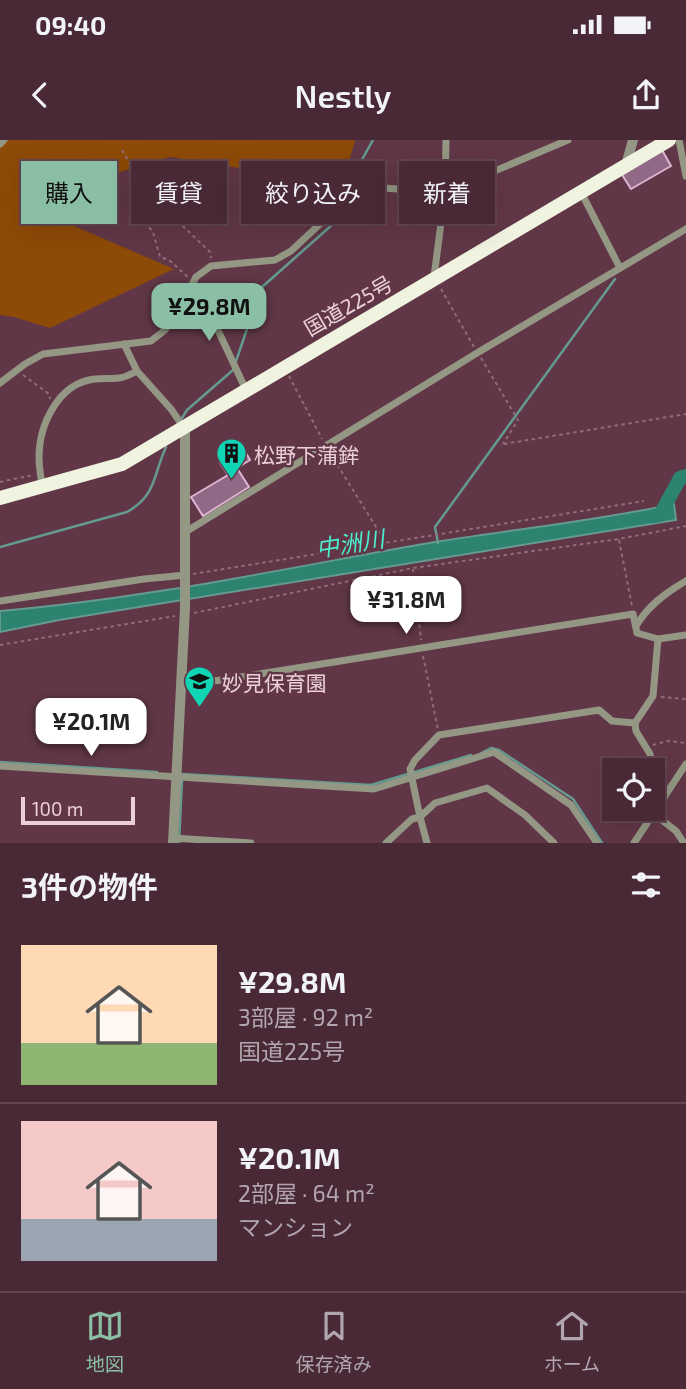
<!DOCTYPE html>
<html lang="ja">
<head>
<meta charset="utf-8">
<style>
  :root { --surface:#492935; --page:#50313d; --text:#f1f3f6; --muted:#b1a6ad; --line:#614550; --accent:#8abfa5 }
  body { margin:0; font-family:"Exo 2","Noto Sans JP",sans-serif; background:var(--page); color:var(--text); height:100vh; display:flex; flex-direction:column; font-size:26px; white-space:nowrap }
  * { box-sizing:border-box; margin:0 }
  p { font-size:23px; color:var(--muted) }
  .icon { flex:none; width:38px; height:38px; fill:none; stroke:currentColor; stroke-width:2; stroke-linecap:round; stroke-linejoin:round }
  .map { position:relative; height:703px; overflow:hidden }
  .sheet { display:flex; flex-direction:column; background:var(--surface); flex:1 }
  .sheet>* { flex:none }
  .banner { position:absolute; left:21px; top:21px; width:644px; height:63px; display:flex; gap:14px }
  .fabs { position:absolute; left:602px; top:618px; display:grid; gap:14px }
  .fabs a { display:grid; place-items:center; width:63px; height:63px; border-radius:0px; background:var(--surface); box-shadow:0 7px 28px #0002,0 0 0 2px var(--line); font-size:35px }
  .scale { position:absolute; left:21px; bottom:18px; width:114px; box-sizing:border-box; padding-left:7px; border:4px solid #ebd0d9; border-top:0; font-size:19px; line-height:24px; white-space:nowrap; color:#ebd0d9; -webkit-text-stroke:5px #613747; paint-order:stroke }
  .price { position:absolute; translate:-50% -60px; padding:0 16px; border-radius:14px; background:#fff; color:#222; font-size:23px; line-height:46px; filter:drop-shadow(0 2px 4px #0008) }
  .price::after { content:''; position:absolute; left:50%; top:42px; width:21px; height:16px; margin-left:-10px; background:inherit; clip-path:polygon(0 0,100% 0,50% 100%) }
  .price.current { background:var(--accent); color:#111 }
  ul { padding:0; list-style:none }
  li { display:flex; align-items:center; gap:21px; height:175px; padding:0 21px }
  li+li { border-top:2px solid var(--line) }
  li span { display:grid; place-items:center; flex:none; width:196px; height:140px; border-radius:0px; color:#555 }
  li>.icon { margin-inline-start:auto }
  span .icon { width:84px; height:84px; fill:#fffc; stroke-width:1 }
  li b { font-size:30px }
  h2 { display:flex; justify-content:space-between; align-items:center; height:84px; padding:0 21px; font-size:30px }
  .chip { padding:0 24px; border-radius:0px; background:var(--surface); box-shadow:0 7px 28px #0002,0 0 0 2px var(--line); font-size:24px; line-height:63px }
  .chip.current { background:var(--accent); color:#111 }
  .status { display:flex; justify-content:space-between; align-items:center; height:49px; padding:0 35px; background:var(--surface); direction:ltr }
  .status svg { height:19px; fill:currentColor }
  header { display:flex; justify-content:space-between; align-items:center; height:91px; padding:0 21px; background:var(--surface); font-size:32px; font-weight:600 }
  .menu { display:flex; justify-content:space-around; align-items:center; height:98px; border-top:2px solid var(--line); background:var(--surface); font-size:19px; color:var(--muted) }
  .menu a { display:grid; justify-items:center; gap:4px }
  .menu .current { color:var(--accent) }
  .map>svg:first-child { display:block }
  .green { fill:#8e4a07 }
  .water { fill:#2c8370; stroke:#659a90; stroke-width:2 }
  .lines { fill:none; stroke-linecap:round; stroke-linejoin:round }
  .stream { stroke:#659a90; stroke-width:2.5 }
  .river { stroke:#2c8370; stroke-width:14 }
  .building { fill:#906986; stroke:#ddb3d2; stroke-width:2 }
  .path { stroke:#906c79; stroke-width:2; stroke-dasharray:3.5 3.5; stroke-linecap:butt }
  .minor { stroke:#939783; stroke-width:7 }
  .tertiary { stroke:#939783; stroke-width:10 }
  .trunk { stroke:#eff3df; stroke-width:14 }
  .labels { text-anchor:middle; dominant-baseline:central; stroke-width:5; stroke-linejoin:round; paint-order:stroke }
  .street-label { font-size:21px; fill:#ebd0d9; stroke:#613747 }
  .poi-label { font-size:21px; fill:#ebd0d9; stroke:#613747; text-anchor:start }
  .water-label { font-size:23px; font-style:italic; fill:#4deecd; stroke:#613747 }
</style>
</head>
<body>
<div class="status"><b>09:40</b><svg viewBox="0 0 49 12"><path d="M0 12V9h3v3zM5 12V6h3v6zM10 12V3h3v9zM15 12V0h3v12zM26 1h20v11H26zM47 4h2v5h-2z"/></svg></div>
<header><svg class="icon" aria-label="back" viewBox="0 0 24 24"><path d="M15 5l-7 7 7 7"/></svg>Nestly<svg class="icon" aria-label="share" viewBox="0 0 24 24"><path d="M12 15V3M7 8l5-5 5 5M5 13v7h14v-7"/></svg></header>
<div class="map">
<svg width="686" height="703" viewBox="0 0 686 703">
  <rect width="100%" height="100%" fill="#613747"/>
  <!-- green -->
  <g class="green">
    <path d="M0,0H355L339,58L309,29L294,42L258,31L170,17L110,35L63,31L72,85L174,129L50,188L14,177L0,175Z"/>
    <path d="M308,34L334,61L305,87L292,50Z"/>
  </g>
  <!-- water -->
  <path class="water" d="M674,364L676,380L59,480L0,492V471C143,459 283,429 423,404C507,390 591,382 674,364Z"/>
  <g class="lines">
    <!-- stream -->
    <g class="stream">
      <path d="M345,56V50L373,0"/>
      <path d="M182,278L187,270L233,230L261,148L342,76L346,62"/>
      <path d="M438,403L435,387L615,139"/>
      <path d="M0,407L127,372C157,355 153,335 166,307"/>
      <path d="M481,613L491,608L499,610L573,659L602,703"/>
      <path d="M0,622L157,632"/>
      <path d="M181,634L371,645L471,615"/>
      <path d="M179,703L182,640"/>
    </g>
    <!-- river -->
    <path class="river" d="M654,376L660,375L680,338L686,336"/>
  </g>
  <!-- building -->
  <g class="building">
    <path d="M662,10L671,26L631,49L621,33Z"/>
    <path d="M243,308L250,320L237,328L249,347L203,376L191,357L228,335L220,323Z"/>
  </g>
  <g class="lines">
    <!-- path -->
    <g class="path">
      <path d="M122,10L145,50L210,112L211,118"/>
      <path d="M154,58L151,74L140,76L153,92L160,117L169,120L189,138"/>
      <path d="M441,149L474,207"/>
      <path d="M481,218L518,280L503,304"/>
      <path d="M23,235L49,254L50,259"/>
      <path d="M289,236L322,299"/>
      <path d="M504,304L686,274"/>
      <path d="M330,313L386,403"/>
      <path d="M0,342L33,335"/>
      <path d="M619,400L632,466"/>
      <path d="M413,429L421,500"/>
      <path d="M193,434L644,361"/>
      <path d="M194,473L413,428L619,399L686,386"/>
      <path d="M0,505L175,476"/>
      <path d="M423,516L438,590"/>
      <path d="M661,557L686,559"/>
      <path d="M653,605L668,601L686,603"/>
    </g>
    <!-- minor -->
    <g class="minor">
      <path d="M679,0L686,36"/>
      <path d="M0,4L4,0"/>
      <path d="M581,52L620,128"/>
      <path d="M434,137L445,52L446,0"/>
      <path d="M191,146L208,169L246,250"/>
      <path d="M124,204L137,231L171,269L184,288"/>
      <path d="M0,243L25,224L43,214L151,201L165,190L177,173L196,137L211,126L275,120L291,111L350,56L365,50L382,48L445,52L568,0"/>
      <path d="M42,346C41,337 39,327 39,318C39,285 58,243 95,239C115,237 117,242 137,231"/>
      <path d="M187,391L477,213L686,89"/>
      <path d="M0,461L144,439L186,435"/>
      <path d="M636,486C648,466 665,453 686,441"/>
      <path d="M658,499L686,495"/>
      <path d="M181,544L222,540L633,474L637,493L658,499L653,556L635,583L636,591L650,614L658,650L664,658"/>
      <path d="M0,626L374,649L494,612L571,665L597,703"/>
      <path d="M654,674L676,691L684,703"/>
      <path d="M173,698L251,703"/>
      <path d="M386,703L412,679L420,677L410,629L415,620L439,595L599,570L612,581L635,583"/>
      <path d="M427,703L420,677L435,663L487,648L525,675L554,703"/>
      <path d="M634,703L686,624"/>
    </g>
    <!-- tertiary -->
    <g class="tertiary">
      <path d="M626,25L633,0"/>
      <path d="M173,703L185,468V289"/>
    </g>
    <!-- trunk -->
    <path class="trunk" d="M0,358L122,324L669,0"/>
  </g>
  <!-- icons -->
  <defs>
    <symbol id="building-pin" viewBox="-11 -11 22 30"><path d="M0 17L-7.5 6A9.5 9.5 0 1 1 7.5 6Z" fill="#10d5b4" stroke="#613747"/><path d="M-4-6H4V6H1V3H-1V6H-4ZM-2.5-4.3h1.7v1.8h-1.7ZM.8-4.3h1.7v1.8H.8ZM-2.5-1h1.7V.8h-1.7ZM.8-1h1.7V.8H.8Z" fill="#111"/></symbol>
    <symbol id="school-pin" viewBox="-11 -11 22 30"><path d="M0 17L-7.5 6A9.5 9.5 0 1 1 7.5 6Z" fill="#10d5b4" stroke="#613747"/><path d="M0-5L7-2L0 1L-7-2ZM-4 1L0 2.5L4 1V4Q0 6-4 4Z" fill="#111"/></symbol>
  </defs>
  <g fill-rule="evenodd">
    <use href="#building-pin" x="214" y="296" width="35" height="47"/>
    <use href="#school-pin" x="182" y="524" width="35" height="47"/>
  </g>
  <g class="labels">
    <!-- street labels -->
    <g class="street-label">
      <text transform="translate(348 165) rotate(-30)">国道225号</text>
    </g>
    <!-- poi labels -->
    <g class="poi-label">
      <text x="254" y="314">松野下蒲鉾</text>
      <text x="222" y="542">妙見保育園</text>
    </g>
    <!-- water labels -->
    <g class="water-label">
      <text transform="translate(350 403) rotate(-9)">中洲川</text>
    </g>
  </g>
</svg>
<div class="fabs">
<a><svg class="icon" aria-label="locate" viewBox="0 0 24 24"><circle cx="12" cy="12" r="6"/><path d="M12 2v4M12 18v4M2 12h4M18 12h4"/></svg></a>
</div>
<div class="scale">100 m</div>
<b class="price current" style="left:209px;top:203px">¥29.8M</b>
<b class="price" style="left:406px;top:496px">¥31.8M</b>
<b class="price" style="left:91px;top:618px">¥20.1M</b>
<div class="banner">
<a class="chip current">購入</a>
<a class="chip">賃貸</a>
<a class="chip">絞り込み</a>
<a class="chip">新着</a>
</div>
</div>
<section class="sheet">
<h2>3件の物件<svg class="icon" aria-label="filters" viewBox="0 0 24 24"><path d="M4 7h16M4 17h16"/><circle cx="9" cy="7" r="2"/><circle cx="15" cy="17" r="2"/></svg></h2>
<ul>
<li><span style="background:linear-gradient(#ffd9b3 70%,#8fb573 0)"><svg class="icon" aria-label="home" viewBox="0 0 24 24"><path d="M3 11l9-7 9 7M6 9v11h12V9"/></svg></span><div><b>¥29.8M</b><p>3部屋 · 92 m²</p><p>国道225号</p></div></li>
<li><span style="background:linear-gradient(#f6c9c9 70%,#9aa5b1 0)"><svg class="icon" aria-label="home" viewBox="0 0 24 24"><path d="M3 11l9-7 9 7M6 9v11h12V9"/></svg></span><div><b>¥20.1M</b><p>2部屋 · 64 m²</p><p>マンション</p></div></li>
</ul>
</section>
<nav class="menu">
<a class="current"><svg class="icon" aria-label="map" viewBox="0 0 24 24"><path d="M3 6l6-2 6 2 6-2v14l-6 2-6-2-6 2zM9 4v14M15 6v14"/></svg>地図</a>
<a><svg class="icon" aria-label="saved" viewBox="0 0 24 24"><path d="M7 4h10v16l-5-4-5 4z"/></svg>保存済み</a>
<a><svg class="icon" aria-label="home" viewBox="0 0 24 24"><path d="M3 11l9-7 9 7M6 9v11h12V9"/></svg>ホーム</a>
</nav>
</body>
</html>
